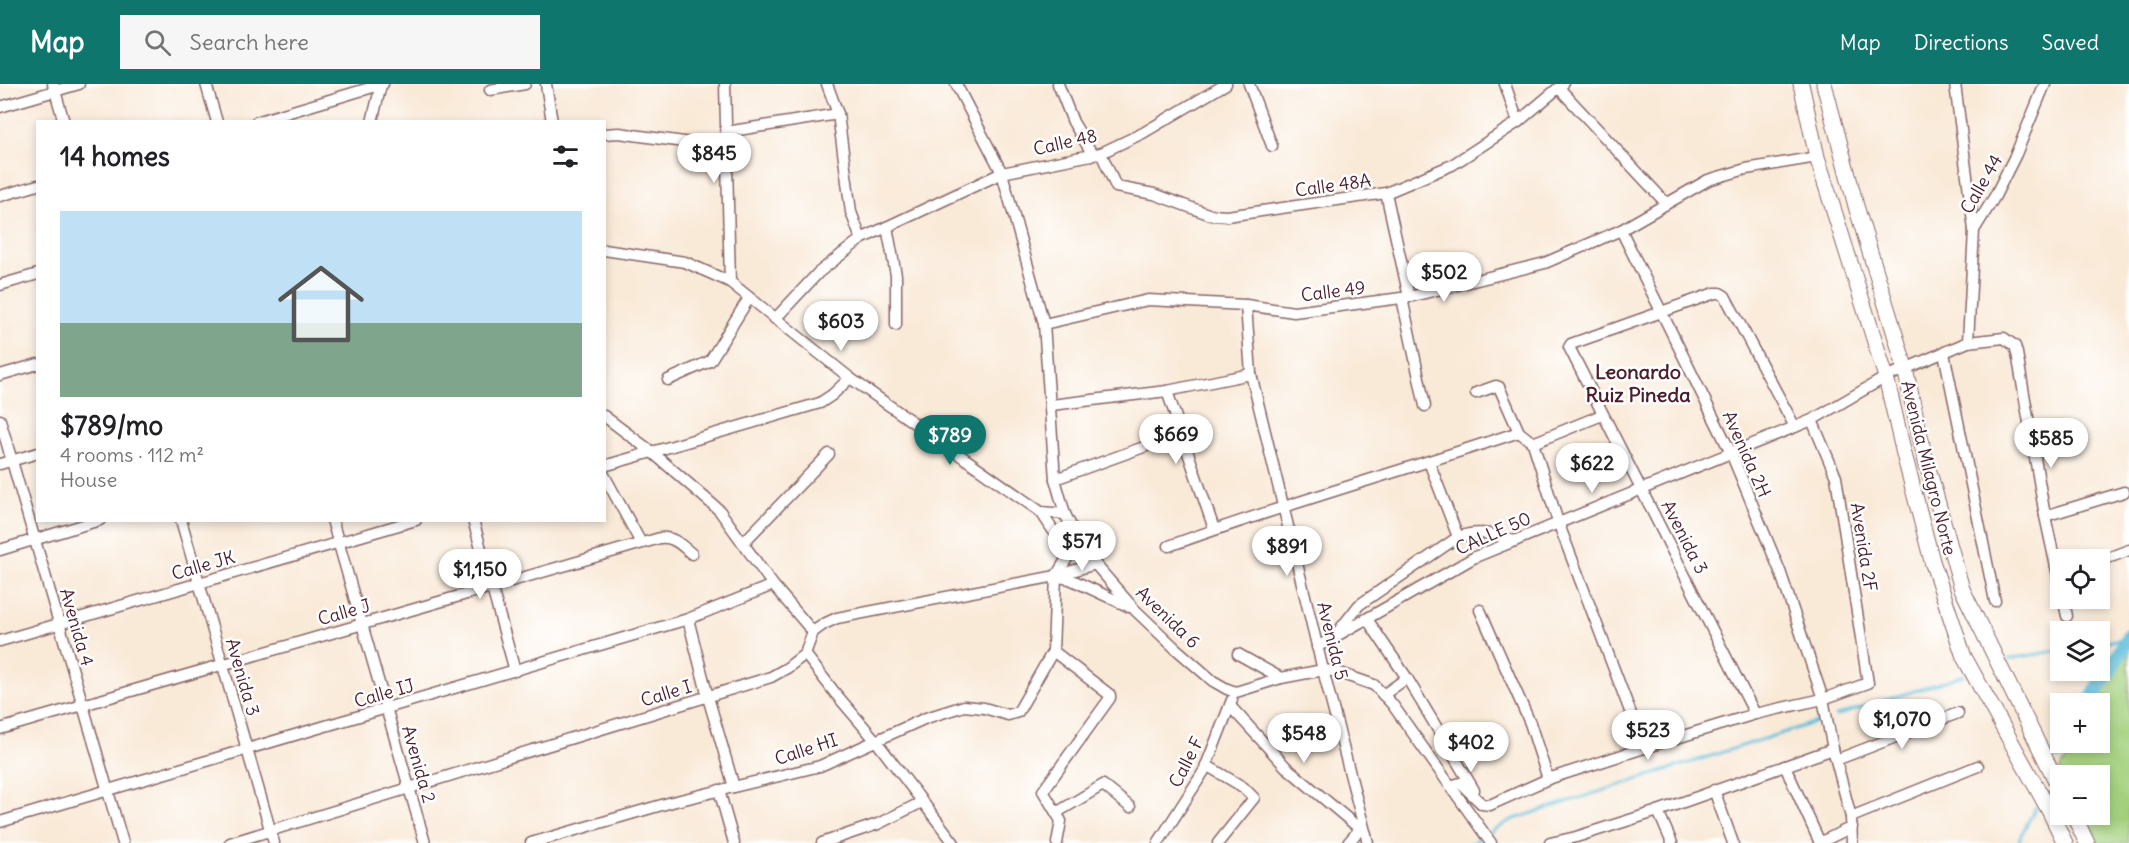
<!DOCTYPE html>
<html lang="en">
<head>
<meta charset="utf-8">
<style>
  :root { --surface:#fff; --page:#f6f6f6; --text:#202124; --muted:#757577; --accent:#0f766e }
  body { margin:0; font-family:Delius,sans-serif; background:var(--page); color:var(--text); height:100vh; display:flex; flex-direction:column; font-size:22px; white-space:nowrap }
  * { box-sizing:border-box; margin:0 }
  p { font-size:20px; color:var(--muted) }
  .icon { flex:none; width:33px; height:33px; fill:none; stroke:currentColor; stroke-width:2; stroke-linecap:round; stroke-linejoin:round }
  .map { position:relative; flex:1; overflow:hidden }
  .details { position:absolute; left:36px; top:36px; width:570px; height:402px; display:flex; flex-direction:column; background:var(--surface); border-radius:0px; box-shadow:0 3px 9px #0003 }
  .details>* { flex:none }
  .tools { position:absolute; left:2050px; top:465px; display:grid; gap:12px }
  .tools a { display:grid; place-items:center; width:60px; height:60px; border-radius:0px; background:var(--surface); box-shadow:0 3px 9px #0003; font-size:30px }
  .price { position:absolute; translate:-50% -51px; padding:0 14px; border-radius:21px; background:#fff; color:#222; font-size:20px; line-height:39px; filter:drop-shadow(0 2px 3px #0008) }
  .price::after { content:''; position:absolute; left:50%; top:36px; width:18px; height:14px; margin-left:-9px; background:inherit; clip-path:polygon(0 0,100% 0,50% 100%) }
  .price.on { background:var(--accent); color:#fff }
  ul { padding:0; list-style:none }
  li { display:grid; align-content:center; gap:12px; height:318px; padding:0 24px }
  li span { display:grid; place-items:center; height:186px; border-radius:0px; color:#555 }
  li>.icon { margin-inline-start:auto }
  span .icon { width:108px; height:108px; fill:#fffc; stroke-width:1 }
  li b { font-size:26px }
  h2 { display:flex; justify-content:space-between; align-items:center; height:72px; padding:0 24px; font-size:26px }
  header { display:flex; align-items:center; gap:36px; box-sizing:border-box; height:84px; padding:0 30px; background:var(--accent); color:#fff }
  header strong { font-size:28px }
  nav { display:flex; gap:33px; margin-inline-start:auto; font-size:21px }
  .search { width:420px; height:54px; background:var(--page); display:flex; align-items:center; gap:15px; box-sizing:border-box; padding:0 21px; border-radius:0px; color:var(--muted); font-size:22px }
  .map>svg:first-child { display:block }
  .park { fill:#a3d07d; stroke:#767854; stroke-width:1.5 }
  .lines { fill:none; stroke-linecap:round; stroke-linejoin:round }
  .stream { stroke:#5cbdda; stroke-width:3 }
  .river { stroke:#5cbdda; stroke-width:16 }
  .minor-casing { stroke:#876667; stroke-width:13 }
  .secondary-casing { stroke:#876667; stroke-width:17 }
  .minor { stroke:#fff; stroke-width:10 }
  .secondary { stroke:#fff; stroke-width:15 }
  .labels { text-anchor:middle; dominant-baseline:central; stroke-width:5; stroke-linejoin:round; paint-order:stroke }
  .street-label { font-size:18px; fill:#4a1f2b; stroke:#fff }
  .neighbourhood-label { font-size:20px; font-weight:bold; fill:#4a1f2b; stroke:#fff }
</style>
</head>
<body>
<header>
<strong>Map</strong>
<div class="search"><svg class="icon" aria-label="search" viewBox="0 0 24 24"><circle cx="10" cy="10" r="6"/><path d="M15 15l6 6"/></svg>Search here</div>
<nav><a>Map</a><a>Directions</a><a>Saved</a></nav>
</header>
<div class="map">
<svg width="2129" height="759" viewBox="0 0 2129 759">
  <rect width="100%" height="100%" fill="#fff"/>
  <filter id="ink" filterUnits="userSpaceOnUse"><feTurbulence type="fractalNoise" baseFrequency=".0167" numOctaves="2"/><feDisplacementMap in="SourceGraphic" scale="12" xChannelSelector="R" yChannelSelector="G"/><feConvolveMatrix kernelMatrix="1 2 1 2 8 2 1 2 1" color-interpolation-filters="sRGB"/></filter>
  <filter id="wash" filterUnits="userSpaceOnUse"><feTurbulence type="fractalNoise" baseFrequency=".008" numOctaves="4" result="noise"/><feDisplacementMap in="SourceGraphic" scale="24" xChannelSelector="R" yChannelSelector="G"/><feGaussianBlur stdDeviation="1.35" result="paint"/><feColorMatrix in="noise" values="0 0 0 0 0 0 0 0 0 0 0 0 0 0 0 0 0 1.4 0 .05"/><feComposite in="paint" operator="in"/></filter>
  <g filter="url(#wash)">
    <rect width="100%" height="100%" fill="#f9e9d7"/>
    <!-- park -->
    <path class="park" d="M2129,564V759H2097L2084,731L2100,730V692L2062,691L2060,686L2075,659L2100,658V620L2098,619Z"/>
    <g class="lines">
      <!-- stream -->
      <g class="stream">
        <path d="M2100,559L2127,554"/>
        <path d="M2009,575L2061,566"/>
        <path d="M1836,632L1964,591"/>
        <path d="M1489,749L1511,736L1820,637"/>
        <path d="M1472,759L1483,752"/>
        <path d="M2019,759L2020,753L2036,723"/>
      </g>
      <!-- river -->
      <g class="river">
        <path d="M2089,620L2129,553"/>
        <path d="M2060,668L2065,658"/>
      </g>
    </g>
  </g>
  <g filter="url(#ink)">
    <g class="lines">
      <defs>
        <g id="minor">
          <path d="M53,0L64,38"/>
          <path d="M206,0L217,38"/>
          <path d="M546,0L552,38"/>
          <path d="M725,0L730,198"/>
          <path d="M827,0L838,30L851,128L861,155"/>
          <path d="M956,0L1002,89L1044,240L1055,395L1065,430L1078,456L1095,480L1135,526L1174,563L1213,597L1227,605L1236,608L1281,594L1323,586L1334,587L1374,601L1392,620L1491,759"/>
          <path d="M1058,0L1073,38L1093,71"/>
          <path d="M1249,0L1272,62"/>
          <path d="M1505,0L1518,38"/>
          <path d="M1955,0L1974,146"/>
          <path d="M1559,4L1666,119"/>
          <path d="M490,6L525,0"/>
          <path d="M0,23L79,0"/>
          <path d="M256,38L383,0"/>
          <path d="M372,38L381,1"/>
          <path d="M726,48L838,30"/>
          <path d="M604,50L619,49L727,64"/>
          <path d="M1101,69L1116,103L1154,110L1211,131L1227,132L1386,109L1452,81L1518,38L1563,0"/>
          <path d="M1386,109L1409,213"/>
          <path d="M0,112L38,101"/>
          <path d="M887,143L896,191V241"/>
          <path d="M1621,146L1731,369L1780,487L1823,615L1833,665L1851,733L1852,759"/>
          <path d="M604,166L685,178L730,198L850,294L832,311L820,319L604,382"/>
          <path d="M0,201L38,190"/>
          <path d="M1402,214L1425,322"/>
          <path d="M1246,221L1251,290L1323,586L1368,759"/>
          <path d="M775,235L818,189L861,155L1002,89L1101,69L1143,49L1226,0"/>
          <path d="M1044,240L1148,216L1246,221L1294,228L1409,213L1545,179L1621,146L1708,96L1746,85L1817,73"/>
          <path d="M1968,258L1974,146L1995,112L2016,70L2045,0"/>
          <path d="M1944,269L1995,517"/>
          <path d="M0,291L38,280"/>
          <path d="M850,294L1041,428L1065,430"/>
          <path d="M668,296L710,277L749,214"/>
          <path d="M1167,307L1214,445"/>
          <path d="M1476,309L1496,302L1499,303L1519,348L1533,359L1558,438L1644,664"/>
          <path d="M1051,321L1167,307L1251,290"/>
          <path d="M604,332L652,368L719,426L773,501L813,548"/>
          <path d="M0,336L123,759"/>
          <path d="M1533,359L1602,331"/>
          <path d="M0,380L38,369"/>
          <path d="M604,391L641,459"/>
          <path d="M1055,395L1180,350"/>
          <path d="M1041,428L1069,471L1056,492L1053,567L1110,611V614L1043,707L1061,737L1057,759"/>
          <path d="M2045,432L2124,408"/>
          <path d="M181,436L274,759"/>
          <path d="M332,436L425,759"/>
          <path d="M473,436L515,587"/>
          <path d="M1458,453C1480,445 1493,451 1515,457"/>
          <path d="M744,458L829,370"/>
          <path d="M1169,462C1284,420 1403,387 1519,348"/>
          <path d="M0,466L100,436"/>
          <path d="M2100,477L2129,466"/>
          <path d="M1059,493L1070,495L1130,523"/>
          <path d="M2063,514L2067,532"/>
          <path d="M1480,526L1530,639L1548,695"/>
          <path d="M688,535L708,613L734,703"/>
          <path d="M1367,535L1407,594L1474,706"/>
          <path d="M1337,549L1359,521L1458,453L1429,378"/>
          <path d="M0,557L416,436"/>
          <path d="M1317,563L1475,473L1812,336L1886,293L1968,258L2004,254L2015,262L2017,269L2045,432L2061,506"/>
          <path d="M805,570L835,609L876,657L954,759"/>
          <path d="M1238,570L1281,594"/>
          <path d="M1383,611L1407,594"/>
          <path d="M1230,622L1286,683L1366,750"/>
          <path d="M1755,630L1569,263L1571,260L1715,209H1720L1725,212L1795,343"/>
          <path d="M0,645L660,454C674,452 682,462 692,470"/>
          <path d="M1836,676L1958,629"/>
          <path d="M1206,681L1243,703L1254,714L1218,759"/>
          <path d="M1785,682L1820,759"/>
          <path d="M1451,702L1460,699L1482,720L1490,721L1548,695L1644,664L1755,630L1823,615L1868,599L1836,393L1812,336"/>
          <path d="M719,706L734,759"/>
          <path d="M1714,706L1733,759"/>
          <path d="M1658,727L1672,759"/>
          <path d="M1056,729L1103,701L1130,723"/>
          <path d="M1851,733L1978,682"/>
          <path d="M0,738L688,535L773,501"/>
          <path d="M230,759L771,593L787,584L805,570L813,548L824,540L837,534L1056,492L1095,480"/>
          <path d="M531,759L672,718L820,682L926,634L964,622L984,624L1008,631L1018,628L1053,567"/>
          <path d="M822,759L878,740L922,718"/>
          <path d="M1158,759L1204,687L1232,616"/>
          <path d="M1348,759L1360,745"/>
          <path d="M1550,759L1576,753L1658,727L1833,665"/>
          <path d="M1819,759L1852,743"/>
        </g>
        <g id="secondary">
          <path d="M1801,0L1817,73L1886,293L1904,370L1932,477L1964,573L2049,726L2065,759"/>
          <path d="M1824,0L1856,122L1904,280L1924,370L1962,505L2061,707"/>
          <path d="M2073,730L2087,759"/>
        </g>
      </defs>
      <!-- minor casing -->
      <use href="#minor" class="minor-casing"/>
      <!-- secondary casing -->
      <use href="#secondary" class="secondary-casing"/>
      <!-- minor -->
      <use href="#minor" class="minor"/>
      <!-- secondary -->
      <use href="#secondary" class="secondary"/>
    </g>
  </g>
  <g class="labels">
    <!-- street labels -->
    <g class="street-label">
      <text transform="translate(1065 58) rotate(-13)">Calle 48</text>
      <text transform="translate(1981 100) rotate(-60)">Calle 44</text>
      <text transform="translate(1333 101) rotate(-8)">Calle 48A</text>
      <text transform="translate(1333 207) rotate(-7)">Calle 49</text>
      <text transform="translate(1747 370) rotate(66)">Avenida 2H</text>
      <text transform="translate(1929 384) rotate(76)">Avenida Milagro Norte</text>
      <text transform="translate(1493 449) rotate(-24)">CALLE 50</text>
      <text transform="translate(1685 453) rotate(63)">Avenida 3</text>
      <text transform="translate(1864 463) rotate(81)">Avenida 2F</text>
      <text transform="translate(203 481) rotate(-16)">Calle JK</text>
      <text transform="translate(344 528) rotate(-16)">Calle J</text>
      <text transform="translate(1168 533) rotate(44)">Avenida 6</text>
      <text transform="translate(77 543) rotate(74)">Avenida 4</text>
      <text transform="translate(1333 557) rotate(76)">Avenida 5</text>
      <text transform="translate(243 593) rotate(74)">Avenida 3</text>
      <text transform="translate(384 609) rotate(-16)">Calle IJ</text>
      <text transform="translate(666 609) rotate(-17)">Calle I</text>
      <text transform="translate(806 665) rotate(-18)">Calle HI</text>
      <text transform="translate(1186 678) rotate(-63)">Calle F</text>
      <text transform="translate(419 680) rotate(74)">Avenida 2</text>
    </g>
    <!-- neighbourhood labels -->
    <g class="neighbourhood-label">
      <text x="1638" y="287">Leonardo<tspan x="1638" dy="23">Ruiz Pineda</tspan></text>
    </g>
  </g>
</svg>
<div class="tools">
<a><svg class="icon" aria-label="locate" viewBox="0 0 24 24"><circle cx="12" cy="12" r="6"/><path d="M12 2v4M12 18v4M2 12h4M18 12h4"/></svg></a>
<a><svg class="icon" aria-label="layers" viewBox="0 0 24 24"><path d="M12 4l9 5-9 5-9-5zM3 14l9 5 9-5"/></svg></a>
<a>+</a>
<a>−</a>
</div>
<b class="price" style="left:714px;top:100px">$845</b>
<b class="price" style="left:1444px;top:219px">$502</b>
<b class="price" style="left:841px;top:268px">$603</b>
<b class="price" style="left:1176px;top:381px">$669</b>
<b class="price on" style="left:950px;top:382px">$789</b>
<b class="price" style="left:2051px;top:385px">$585</b>
<b class="price" style="left:1592px;top:410px">$622</b>
<b class="price" style="left:1082px;top:488px">$571</b>
<b class="price" style="left:1287px;top:493px">$891</b>
<b class="price" style="left:480px;top:516px">$1,150</b>
<b class="price" style="left:1902px;top:666px">$1,070</b>
<b class="price" style="left:1648px;top:677px">$523</b>
<b class="price" style="left:1304px;top:680px">$548</b>
<b class="price" style="left:1471px;top:689px">$402</b>
<section class="details">
<h2>14 homes<svg class="icon" aria-label="filters" viewBox="0 0 24 24"><path d="M4 7h16M4 17h16"/><circle cx="9" cy="7" r="2"/><circle cx="15" cy="17" r="2"/></svg></h2>
<ul>
<li><span style="background:linear-gradient(#bfe0f5 60%,#7fa58c 0)"><svg class="icon" aria-label="home" viewBox="0 0 24 24"><path d="M3 11l9-7 9 7M6 9v11h12V9"/></svg></span><div><b>$789/mo</b><p>4 rooms · 112 m²</p><p>House</p></div></li>
</ul>
</section>
</div>
</body>
</html>
